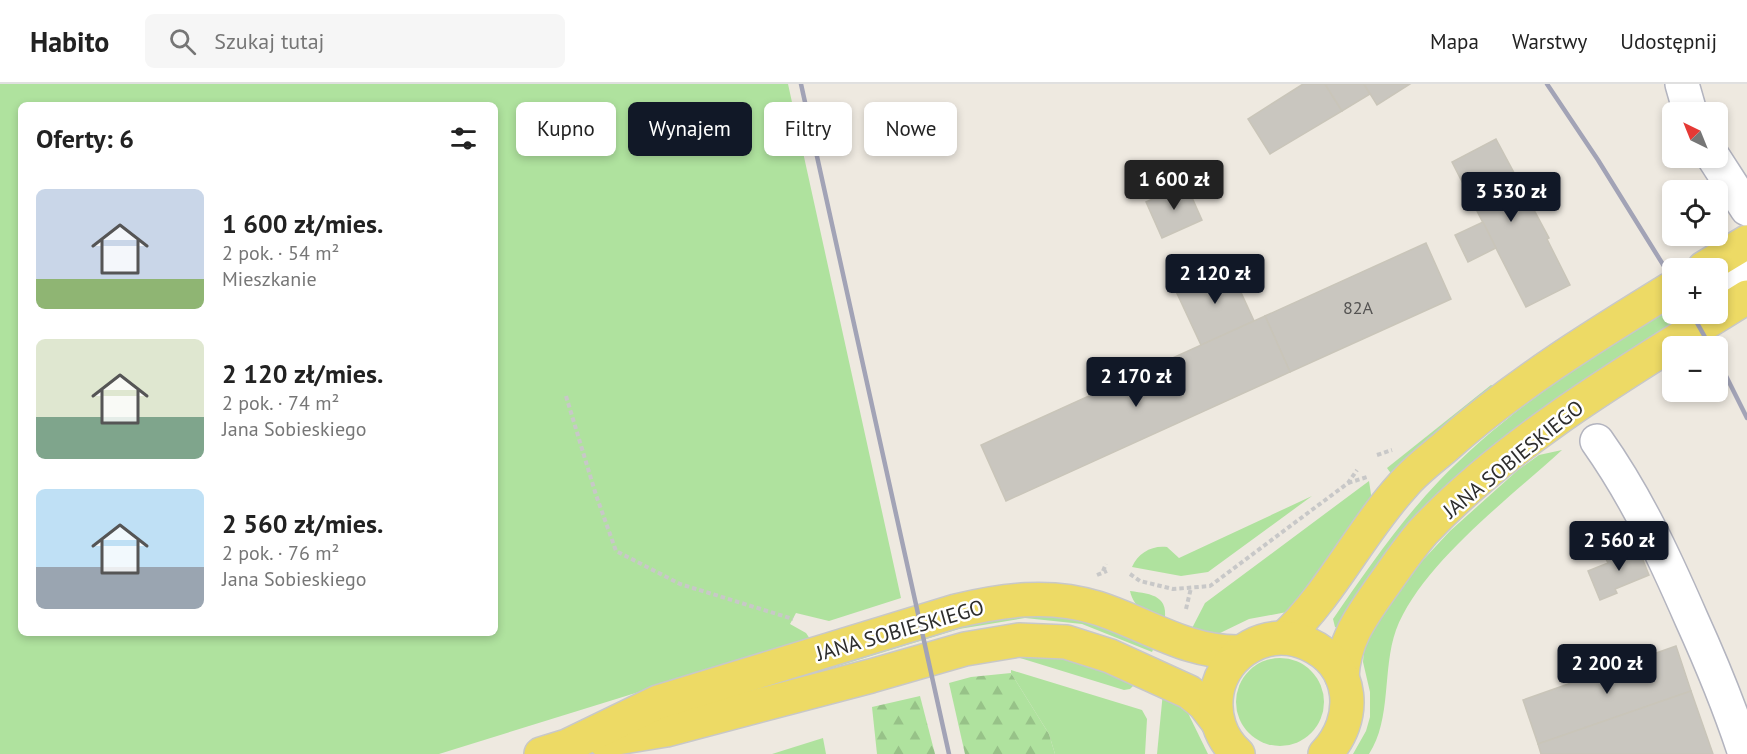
<!DOCTYPE html>
<html lang="pl">
<head>
<meta charset="utf-8">
<style>
  :root { --surface:#fff; --page:#f6f6f6; --text:#222; --muted:#767676; --line:#e0e0e0; --accent:#111827 }
  body { margin:0; font-family:"PT Sans",sans-serif; background:var(--page); color:var(--text); height:100vh; display:flex; flex-direction:column; font-size:22px; white-space:nowrap }
  * { box-sizing:border-box; margin:0 }
  p { font-size:20px; color:var(--muted) }
  .icon { flex:none; width:33px; height:33px; fill:none; stroke:currentColor; stroke-width:2; stroke-linecap:round; stroke-linejoin:round }
  .map { position:relative; flex:1; overflow:hidden }
  .side { position:absolute; left:18px; top:18px; width:480px; height:534px; display:flex; flex-direction:column; background:var(--surface); border-radius:9px; box-shadow:0 3px 9px #0003 }
  .side>* { flex:none }
  .hud { position:absolute; left:516px; top:18px; width:570px; height:54px; display:flex; gap:12px }
  .needle { width:39px; rotate:317deg }
  .fabs { position:absolute; left:1662px; top:18px; display:grid; gap:12px }
  .fabs a { display:grid; place-items:center; width:66px; height:66px; border-radius:9px; background:var(--surface); box-shadow:0 3px 9px #0003; font-size:30px }
  .price { position:absolute; translate:-50% -51px; padding:0 14px; border-radius:6px; background:var(--accent); color:#fff; font-size:20px; line-height:39px; filter:drop-shadow(0 2px 3px #0008) }
  .price::after { content:''; position:absolute; left:50%; top:36px; width:18px; height:14px; margin-left:-9px; background:inherit; clip-path:polygon(0 0,100% 0,50% 100%) }
  .price.active { background:#222; color:#fff }
  ul { padding:0; list-style:none }
  li { display:flex; align-items:center; gap:18px; height:150px; padding:0 18px }
  li span { display:grid; place-items:center; flex:none; width:168px; height:120px; border-radius:9px; color:#555 }
  li>.icon { margin-inline-start:auto }
  span .icon { width:72px; height:72px; fill:#fffc; stroke-width:1 }
  li b { font-size:26px }
  h2 { display:flex; justify-content:space-between; align-items:center; height:72px; padding:0 18px; font-size:26px }
  .chip { padding:0 21px; border-radius:9px; background:var(--surface); box-shadow:0 3px 9px #0003; font-size:21px; line-height:54px }
  .chip.active { background:var(--accent); color:#fff }
  header { display:flex; align-items:center; gap:36px; box-sizing:border-box; height:84px; padding:0 30px; background:var(--surface); border-bottom:2px solid var(--line) }
  header strong { font-size:28px }
  nav { display:flex; gap:33px; margin-inline-start:auto; font-size:21px }
  .search { width:420px; height:54px; background:var(--page); display:flex; align-items:center; gap:15px; box-sizing:border-box; padding:0 21px; border-radius:9px; color:var(--muted); font-size:22px }
  .map>svg:first-child { display:block }
  .grass { fill:#afe29e; fill-rule:evenodd }
  .forest { fill:url(#forest-firs) }
  .building { fill:#c9c6bf; stroke:#c9c5b9; stroke-width:1.5 }
  .lines { fill:none; stroke-linecap:round; stroke-linejoin:round }
  .minor-casing { stroke:#b3b4bf; stroke-width:36 }
  .major-casing { stroke:#c8c8c8; stroke-width:36 }
  .path { stroke:#c8c8c8; stroke-width:4; stroke-dasharray:4.5 3; stroke-linecap:butt }
  .minor { stroke:#fff; stroke-width:33 }
  .major { stroke:#edda65; stroke-width:33 }
  .rail { stroke:#a2a3b6; stroke-width:4.5 }
  .labels { text-anchor:middle; dominant-baseline:central; stroke-width:5; stroke-linejoin:round; paint-order:stroke }
  .number-label { font-size:18px; fill:#545352 }
  .street-label { font-size:21px; fill:#2d2d2d; stroke:#fff }
</style>
</head>
<body>
<header>
<strong>Habito</strong>
<div class="search"><svg class="icon" aria-label="search" viewBox="0 0 24 24"><circle cx="10" cy="10" r="6"/><path d="M15 15l6 6"/></svg>Szukaj tutaj</div>
<nav><a>Mapa</a><a>Warstwy</a><a>Udostępnij</a></nav>
</header>
<div class="map">
<svg width="1747" height="670" viewBox="0 0 1747 670">
  <defs>
    <pattern id="forest-firs" width="22" height="20" patternUnits="userSpaceOnUse" patternTransform="scale(1.5)"><rect width="22" height="20" fill="#afe29e"/><path d="M5 1l3.5 6h-7zM16 11l3.5 6h-7z" fill="#97c288"/></pattern>
  </defs>
  <rect width="100%" height="100%" fill="#eee9e0"/>
  <!-- grass -->
  <g class="grass">
    <path d="M0,0H788L901,514L829,537L796,529L790,540L806,549L810,555L439,670H0ZM21,21H495V549H21Z"/>
    <path d="M1672,222V230H1692L1641,262L1338,544L1335,543L1333,535C1366,487 1399,439 1439,397C1507,326 1590,274 1672,222Z"/>
    <path d="M1491,301L1495,303L1395,395L1387,384Z"/>
    <path d="M1562,366C1510,414 1421,480 1396,546C1382,585 1392,635 1369,670H1353L1366,647L1370,633V608L1363,578L1365,555L1409,491L1450,447L1518,386L1539,371Z"/>
    <path d="M1369,397L1372,417L1369,429L1287,528L1249,535L1218,550H1189L1205,519Z"/>
    <path d="M1312,412L1208,488L1181,492L1132,483C1138,469 1152,461 1167,463L1179,474Z"/>
    <path d="M1130,507C1153,510 1170,512 1164,540C1149,531 1134,525 1130,507Z"/>
    <path d="M1049,526L1156,559L1152,568L1082,540L1025,534L959,545L783,599L779,596L959,538Z"/>
    <path d="M1035,566L1138,597L1130,605L1124,606L1007,570Z"/>
    <circle cx="1280" cy="618" r="44"/>
    <path d="M1011,586L1142,626L1147,635L1145,670H1055L1049,650L1011,589Z"/>
    <path d="M1163,608L1186,625L1208,670H1157Z"/>
    <path d="M823,654L826,670H772Z"/>
  </g>
  <!-- forest -->
  <g class="forest">
    <path d="M1011,589L1049,650L1055,670H965L949,599L971,593Z"/>
    <path d="M920,612L935,670H877L872,623Z"/>
  </g>
  <!-- building -->
  <g class="building">
    <path d="M1303,0H1325L1342,27L1270,70L1248,35Z"/>
    <path d="M1325,0H1364L1370,10L1342,27Z"/>
    <path d="M1364,0H1410L1377,21Z"/>
    <path d="M1496,55L1549,154L1547,155L1570,201L1526,223L1452,78Z"/>
    <path d="M1186,100L1202,136L1162,154L1146,118Z"/>
    <path d="M1483,138L1496,164L1468,178L1455,151Z"/>
    <path d="M1426,159L1451,215L1290,288L1265,232Z"/>
    <path d="M1228,180L1254,237L1201,261L1175,205Z"/>
    <path d="M1265,232L1290,288L1006,417L981,361Z"/>
    <path d="M1636,459L1649,491L1615,505L1617,509L1600,516L1588,487L1608,479L1606,475Z"/>
    <path d="M1676,562L1691,607L1538,660L1523,616Z"/>
    <path d="M1691,607L1713,670H1541L1538,660Z"/>
  </g>
  <g class="lines">
    <defs>
      <g id="minor">
        <path d="M1682,0L1690,28"/>
        <path d="M1714,74L1747,125"/>
        <path d="M1718,191L1747,193"/>
        <path d="M1597,357C1636,412 1664,472 1691,534C1711,578 1730,624 1745,670"/>
      </g>
      <g id="major">
        <path d="M1704,184L1747,158"/>
        <path d="M1284,554C1331,510 1360,448 1404,400C1416,386 1431,375 1445,363C1514,301 1594,252 1672,204"/>
        <path d="M1342,593C1344,555 1361,533 1382,503C1395,485 1408,465 1423,448C1511,354 1638,281 1747,213"/>
        <path d="M604,656L666,646L871,592L965,565L1019,556L1066,558L1110,572L1189,608L1204,620L1217,637"/>
        <path d="M541,670L567,662L658,618L956,527C1002,516 1050,509 1097,524C1147,540 1186,569 1240,568"/>
        <path d="M1238,670C1220,654 1213,631 1217,608C1224,568 1269,542 1308,560C1355,581 1358,636 1325,670"/>
      </g>
    </defs>
    <!-- minor casing -->
    <use href="#minor" class="minor-casing"/>
    <!-- major casing -->
    <use href="#major" class="major-casing"/>
    <!-- path -->
    <g class="path">
      <path d="M566,312L596,411L616,467L680,500L793,535"/>
      <path d="M1377,371L1392,366"/>
      <path d="M1348,399L1367,393"/>
      <path d="M1103,487L1106,480"/>
      <path d="M1130,490L1140,497L1173,505L1210,502L1348,399L1357,386"/>
      <path d="M1097,491L1107,487"/>
      <path d="M1186,525L1191,504"/>
    </g>
    <!-- minor -->
    <use href="#minor" class="minor"/>
    <!-- major -->
    <use href="#major" class="major"/>
    <!-- rail -->
    <g class="rail">
      <path d="M801,0L949,670"/>
      <path d="M1547,0L1598,76L1672,195"/>
      <path d="M1692,230L1710,262"/>
      <path d="M1718,276L1747,334"/>
    </g>
  </g>
  <g class="labels">
    <!-- number labels -->
    <g class="number-label">
      <text x="1358" y="223">82A</text>
    </g>
    <!-- street labels -->
    <g class="street-label">
      <text transform="translate(1513 375) rotate(-39)">JANA SOBIESKIEGO</text>
      <text transform="translate(900 546) rotate(-16)">JANA SOBIESKIEGO</text>
    </g>
  </g>
</svg>
<div class="fabs">
<a><svg class="needle" viewBox="-14 -14 28 28"><path d="M0-13l5 13h-10z" fill="#e53935"/><path d="M0 13l5-13h-10z" fill="#767676"/></svg></a>
<a><svg class="icon" aria-label="locate" viewBox="0 0 24 24"><circle cx="12" cy="12" r="6"/><path d="M12 2v4M12 18v4M2 12h4M18 12h4"/></svg></a>
<a>+</a>
<a>−</a>
</div>
<b class="price active" style="left:1174px;top:127px">1 600 zł</b>
<b class="price" style="left:1511px;top:139px">3 530 zł</b>
<b class="price" style="left:1215px;top:221px">2 120 zł</b>
<b class="price" style="left:1136px;top:324px">2 170 zł</b>
<b class="price" style="left:1619px;top:488px">2 560 zł</b>
<b class="price" style="left:1607px;top:611px">2 200 zł</b>
<div class="hud">
<a class="chip">Kupno</a>
<a class="chip active">Wynajem</a>
<a class="chip">Filtry</a>
<a class="chip">Nowe</a>
</div>
<section class="side">
<h2>Oferty: 6<svg class="icon" aria-label="filters" viewBox="0 0 24 24"><path d="M4 7h16M4 17h16"/><circle cx="9" cy="7" r="2"/><circle cx="15" cy="17" r="2"/></svg></h2>
<ul>
<li><span style="background:linear-gradient(#c9d6e8 75%,#8fb573 0)"><svg class="icon" aria-label="home" viewBox="0 0 24 24"><path d="M3 11l9-7 9 7M6 9v11h12V9"/></svg></span><div><b>1 600 zł/mies.</b><p>2 pok. · 54 m²</p><p>Mieszkanie</p></div></li>
<li><span style="background:linear-gradient(#dfe7d0 65%,#7fa58c 0)"><svg class="icon" aria-label="home" viewBox="0 0 24 24"><path d="M3 11l9-7 9 7M6 9v11h12V9"/></svg></span><div><b>2 120 zł/mies.</b><p>2 pok. · 74 m²</p><p>Jana Sobieskiego</p></div></li>
<li><span style="background:linear-gradient(#bfe0f5 65%,#9aa5b1 0)"><svg class="icon" aria-label="home" viewBox="0 0 24 24"><path d="M3 11l9-7 9 7M6 9v11h12V9"/></svg></span><div><b>2 560 zł/mies.</b><p>2 pok. · 76 m²</p><p>Jana Sobieskiego</p></div></li>
</ul>
</section>
</div>
</body>
</html>
